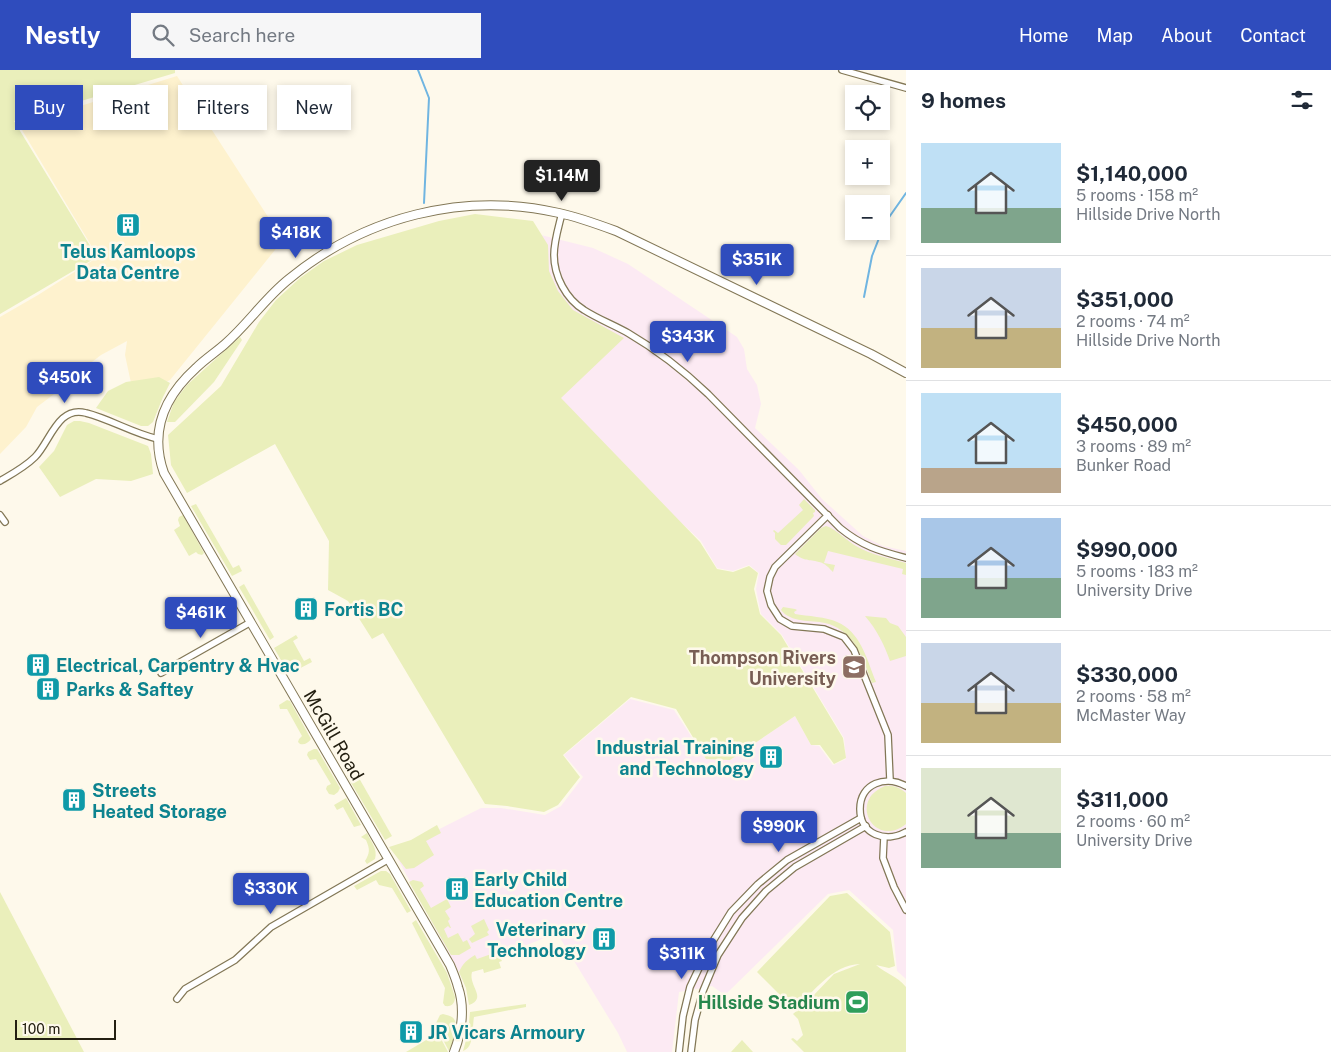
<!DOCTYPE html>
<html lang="en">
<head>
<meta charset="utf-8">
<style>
  :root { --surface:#fff; --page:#f6f6f7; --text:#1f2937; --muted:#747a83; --line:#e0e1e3; --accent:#2f4cbd }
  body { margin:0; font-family:"Public Sans",sans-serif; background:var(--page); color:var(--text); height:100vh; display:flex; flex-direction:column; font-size:19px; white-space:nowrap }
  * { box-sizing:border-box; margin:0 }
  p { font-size:16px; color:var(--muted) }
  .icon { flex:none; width:28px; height:28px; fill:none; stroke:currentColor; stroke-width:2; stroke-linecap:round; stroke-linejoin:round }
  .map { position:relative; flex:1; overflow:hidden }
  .sheet { display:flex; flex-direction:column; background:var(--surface); width:425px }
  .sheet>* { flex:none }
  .top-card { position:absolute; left:15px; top:15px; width:475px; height:45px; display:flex; gap:10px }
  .controls { position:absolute; left:845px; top:15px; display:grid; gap:10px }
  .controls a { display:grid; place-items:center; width:45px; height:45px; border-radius:0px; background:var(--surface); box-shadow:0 2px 8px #0003; font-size:25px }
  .scale { position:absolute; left:15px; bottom:12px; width:101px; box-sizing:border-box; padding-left:5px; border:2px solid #242012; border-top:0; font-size:14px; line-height:18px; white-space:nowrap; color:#242012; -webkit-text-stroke:4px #fef9eb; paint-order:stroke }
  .price { position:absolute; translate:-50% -42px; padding:0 11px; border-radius:5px; background:var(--accent); color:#fff; font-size:16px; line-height:32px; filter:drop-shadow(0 1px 2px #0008) }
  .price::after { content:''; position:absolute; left:50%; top:30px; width:15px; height:11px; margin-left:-8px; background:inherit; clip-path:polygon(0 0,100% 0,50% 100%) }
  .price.selected { background:#222; color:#fff }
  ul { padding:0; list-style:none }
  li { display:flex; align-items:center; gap:15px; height:125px; padding:0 15px }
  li+li { border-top:1px solid var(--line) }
  li span { display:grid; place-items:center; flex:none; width:140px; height:100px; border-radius:0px; color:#555 }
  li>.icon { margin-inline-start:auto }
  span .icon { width:60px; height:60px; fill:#fffc; stroke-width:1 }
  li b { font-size:21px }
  h2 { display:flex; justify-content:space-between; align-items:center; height:60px; padding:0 15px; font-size:21px }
  .tag { padding:0 18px; border-radius:0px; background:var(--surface); box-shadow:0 2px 8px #0003; font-size:18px; line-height:45px }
  .tag.selected { background:var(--accent); color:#fff }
  header { display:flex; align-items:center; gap:30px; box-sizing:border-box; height:70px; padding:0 25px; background:var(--accent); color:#fff }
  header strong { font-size:24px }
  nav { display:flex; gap:28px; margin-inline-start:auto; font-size:18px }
  .search { width:350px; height:45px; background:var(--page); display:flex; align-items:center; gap:12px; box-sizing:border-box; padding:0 18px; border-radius:0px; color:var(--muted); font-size:19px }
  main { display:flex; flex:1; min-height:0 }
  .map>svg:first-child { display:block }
  .built { fill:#fef2ce }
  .education { fill:#fceaf3 }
  .green { fill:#eaefbb }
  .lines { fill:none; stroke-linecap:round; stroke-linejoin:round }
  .stream { stroke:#70b5e1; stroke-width:2 }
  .minor-casing { stroke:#827756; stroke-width:8 }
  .tertiary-casing { stroke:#827756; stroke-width:10 }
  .minor { stroke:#fff; stroke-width:5.5 }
  .tertiary { stroke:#fff; stroke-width:8 }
  .labels { text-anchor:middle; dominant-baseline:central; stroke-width:5; stroke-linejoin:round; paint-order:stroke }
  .culture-label { font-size:18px; font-weight:bold; fill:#0d838f; stroke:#fef9eb; text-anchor:start }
  .education-label { font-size:18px; font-weight:bold; fill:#785e54; stroke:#fef9eb; text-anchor:end }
  .street-label { font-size:18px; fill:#242012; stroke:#fef9eb }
  .leisure-label { font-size:18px; font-weight:bold; fill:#27864d; stroke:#fef9eb; text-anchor:end }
</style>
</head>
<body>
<header>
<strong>Nestly</strong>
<div class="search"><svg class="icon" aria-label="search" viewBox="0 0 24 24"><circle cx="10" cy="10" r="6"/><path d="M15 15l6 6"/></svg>Search here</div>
<nav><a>Home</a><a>Map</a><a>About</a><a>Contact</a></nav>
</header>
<main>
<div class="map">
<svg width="906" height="982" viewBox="0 0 906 982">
  <rect width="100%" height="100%" fill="#fef9eb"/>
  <!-- built -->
  <path class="built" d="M177,6L283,170L170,310L158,316L131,313L125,285L127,271L101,285L88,295L82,296L74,309L37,337L26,357L0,384V247L38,225L98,187L19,55Z"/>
  <!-- education -->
  <path class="education" d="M525,161L593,178L628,194L737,267L744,279L747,299L757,315L761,334L755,358L799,400L822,429L863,466L883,476L906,481V909L897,901L893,860L849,820L828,824L725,925L712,916L679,922L672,982H627L618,963L557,863L459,902L394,782L481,738H501L545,745L561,736L583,707L564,685L630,629L674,640L706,689L730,690L795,646L811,675L819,676L833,695L846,689L844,668L782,565L761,544L756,519L759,503L749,495L733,501L717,498L701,471L550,331Z"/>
  <!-- green -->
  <g class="green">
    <path d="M0,0H175V3L14,51L97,187L0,244Z"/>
    <path d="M475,144L533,151L548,175L549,201L558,221L573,240L624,268L561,328L700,472L717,499L733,502L749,496L758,503L754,519L760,544L781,565L843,668L846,688L834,694L820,675H811L795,646L730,690L706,689L676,639L631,627L563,685L580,707L558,735L544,742L507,736L485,734L383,563L372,569L348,531L328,520L329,471L275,374L187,423L171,395L168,365L221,316L259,252L276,230L300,208L324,191L357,175L439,151Z"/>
    <path d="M240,267L242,270L214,312L175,352H167L174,332L187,315Z"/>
    <path d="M159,307L170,313L163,327L153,352L148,356H141L96,338L108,321L126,312Z"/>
    <path d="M74,351H80L89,353L148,376L151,384L153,404L131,411L96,409L60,427L39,397L54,381L67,355Z"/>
    <path d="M804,429L815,440V442L813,443L814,446L786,475H781L775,469V463L773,461L774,460L778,463L803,440L799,435Z"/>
    <path d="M196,434L233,498L239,495L242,501L232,506L191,436Z"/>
    <path d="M183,445L204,483L202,485L198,484L196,482L189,486L174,460L180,456L178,450L179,447Z"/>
    <path d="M826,456C835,458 847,471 856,476C871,485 889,488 906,493V505L902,504L903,499L828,481L824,493L835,495L833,502C829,498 825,493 819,492C808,489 806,492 795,484L821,458Z"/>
    <path d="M244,514L274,567L270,570L239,517Z"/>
    <path d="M783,537L795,539L797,540L794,542L795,544C807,546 827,547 837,552C861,562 867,590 876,612L872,613C867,600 862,585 854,573C848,564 836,555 825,553C811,550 791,553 781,540Z"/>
    <path d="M865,546L886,548L890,553L898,556L906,567V586L890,591C884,574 877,560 865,546Z"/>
    <path d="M296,565L298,568L293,571L304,591L310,588L312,592L289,604L274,578Z"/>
    <path d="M287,630L290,631L311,669C308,673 305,675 300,674L298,672L299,669L302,666L287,639H280L279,635Z"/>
    <path d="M314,679H317L340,718L338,722L334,725L329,724L326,719L327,716L331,714L316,689L310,690L307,685L308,682Z"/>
    <path d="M355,701L392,766L385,770L347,706Z"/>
    <path d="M885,716C893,715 899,717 906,723V754C875,779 847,731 885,716Z"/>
    <path d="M346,728L361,755L354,757L343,737L337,740L334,735Z"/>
    <path d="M437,755L441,763L426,771L434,785L414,798L406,799L389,777L411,770Z"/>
    <path d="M367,763C371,772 378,779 375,789L367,794L365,791C370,783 370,779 366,770L361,767Z"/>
    <path d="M381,801H386L390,804L411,841L407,843L392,818L379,815L376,810L357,820L354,816Z"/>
    <path d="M413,810L422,812L424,816L420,819L431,838L447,829L451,837L445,841L450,849L448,851L451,858H450L448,856L444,859L448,868L458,863L463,872L467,870L471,878L459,885H451L409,812Z"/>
    <path d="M0,822L84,982H0Z"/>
    <path d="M847,823L890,862L895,896L889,898L876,895C886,904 896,905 906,917V982H804L791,969L793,968L797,971L803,965L798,949L793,944L810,929L834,904L860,894C832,895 813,922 795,940L757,902L830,826Z"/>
    <path d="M484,849L489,860L487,862L489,865L472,873L469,869L475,864L471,856Z"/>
    <path d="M416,850L447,903L455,927C455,933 452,937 445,936L443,933L445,918L412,853Z"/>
    <path d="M497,882L502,891L499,892L501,898L484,903L483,899L472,902C468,916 488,928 469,935L466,918L459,902C463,893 467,890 475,885L477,889Z"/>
    <path d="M526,934V937L474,947C472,957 475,977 463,981L468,963L470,942Z"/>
    <path d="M443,944C447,945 452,946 454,949C459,956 452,974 449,981L435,955L440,945Z"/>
    <path d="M438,963L448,982H406Z"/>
    <path d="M742,970L753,982H731Z"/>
  </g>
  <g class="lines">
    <!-- stream -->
    <g class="stream">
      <path d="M418,0L429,28L424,133"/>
      <path d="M864,227L872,186L885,153L906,123"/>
    </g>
    <defs>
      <g id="minor">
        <path d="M842,0L906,18"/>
        <path d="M561,147C558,159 554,172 554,185C554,206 566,229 584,240C598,249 614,255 628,263C657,280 684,301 708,324L840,458C862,476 879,481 906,488"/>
        <path d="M0,411C12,404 25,397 35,387C50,372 58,335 86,343C110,349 132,363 158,369"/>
        <path d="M0,445L5,452"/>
        <path d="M828,445L775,497L770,507L767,521L771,535L780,549L792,556L824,559L844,567L854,580L888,665L890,710"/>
        <path d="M161,603L251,552"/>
        <path d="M906,716C886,705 860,713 860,739C860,765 886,773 906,762"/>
        <path d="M884,767L883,788L894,817L906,840"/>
        <path d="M177,929L185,919L235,890L271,857L389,789"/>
        <path d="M679,982L683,946L690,917L708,879L731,842L758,814L787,790L861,748"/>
        <path d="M691,982L695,950L703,921L718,885L742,848L766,821L795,797L866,756"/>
      </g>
      <path id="tertiary" d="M454,982C462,962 465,937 458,917C456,909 453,902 450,895L164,403C149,361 164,327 196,298C205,289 216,282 225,274C248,254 265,228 289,209C364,147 463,121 559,143C578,147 597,154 616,161L871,284L906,303"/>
    </defs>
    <!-- minor casing -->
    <use href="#minor" class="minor-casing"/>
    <!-- tertiary casing -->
    <use href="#tertiary" class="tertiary-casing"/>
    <!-- minor -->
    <use href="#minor" class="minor"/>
    <!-- tertiary -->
    <use href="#tertiary" class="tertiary"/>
  </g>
  <!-- icons -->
  <defs>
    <symbol id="building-square" viewBox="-11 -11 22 22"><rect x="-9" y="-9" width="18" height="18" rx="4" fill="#0f9aa8" stroke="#fef9eb"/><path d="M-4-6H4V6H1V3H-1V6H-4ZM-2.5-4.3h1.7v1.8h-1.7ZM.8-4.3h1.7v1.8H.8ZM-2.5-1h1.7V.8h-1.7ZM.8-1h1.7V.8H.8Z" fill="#fff"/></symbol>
    <symbol id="university-square" viewBox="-11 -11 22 22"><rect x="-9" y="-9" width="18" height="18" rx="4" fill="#8d6e63" stroke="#fef9eb"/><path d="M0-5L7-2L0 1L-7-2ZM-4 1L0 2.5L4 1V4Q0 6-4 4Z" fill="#fff"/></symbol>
    <symbol id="stadium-square" viewBox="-11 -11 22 22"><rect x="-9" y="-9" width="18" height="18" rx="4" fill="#2e9e5b" stroke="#fef9eb"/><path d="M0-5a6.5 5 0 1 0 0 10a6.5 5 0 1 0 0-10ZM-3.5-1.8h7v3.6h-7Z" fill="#fff"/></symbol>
  </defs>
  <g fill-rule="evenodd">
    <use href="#building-square" x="114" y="141" width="28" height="28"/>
    <use href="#building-square" x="292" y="525" width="28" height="28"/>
    <use href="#building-square" x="24" y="581" width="28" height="28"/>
    <use href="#university-square" x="840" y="583" width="28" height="28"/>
    <use href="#building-square" x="34" y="605" width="28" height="28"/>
    <use href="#building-square" x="757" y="673" width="28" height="28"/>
    <use href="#building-square" x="60" y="716" width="28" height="28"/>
    <use href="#building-square" x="443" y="805" width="28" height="28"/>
    <use href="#building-square" x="590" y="855" width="28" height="28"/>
    <use href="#stadium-square" x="843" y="918" width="28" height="28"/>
    <use href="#building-square" x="397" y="948" width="28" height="28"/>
  </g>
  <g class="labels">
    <!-- culture labels -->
    <g class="culture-label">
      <text x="128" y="181" text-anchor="middle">Telus Kamloops<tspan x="128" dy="21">Data Centre</tspan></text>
      <text x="324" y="539">Fortis BC</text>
      <text x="56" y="595">Electrical, Carpentry &amp; Hvac</text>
      <text x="66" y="619">Parks &amp; Saftey</text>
      <text x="754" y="677" text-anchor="end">Industrial Training<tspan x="754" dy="21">and Technology</tspan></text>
      <text x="92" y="720">Streets<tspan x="92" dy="21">Heated Storage</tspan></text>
      <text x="474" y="809">Early Child<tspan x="474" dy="21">Education Centre</tspan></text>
      <text x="586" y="859" text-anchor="end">Veterinary<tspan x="586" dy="21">Technology</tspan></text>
      <text x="428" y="962">JR Vicars Armoury</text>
    </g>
    <!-- education labels -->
    <g class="education-label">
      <text x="836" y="587">Thompson Rivers<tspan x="836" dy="21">University</tspan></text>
    </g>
    <!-- street labels -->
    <g class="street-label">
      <text transform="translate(334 665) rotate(60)">McGill Road</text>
    </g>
    <!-- leisure labels -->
    <g class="leisure-label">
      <text x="840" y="932">Hillside Stadium</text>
    </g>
  </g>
</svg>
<div class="controls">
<a><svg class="icon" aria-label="locate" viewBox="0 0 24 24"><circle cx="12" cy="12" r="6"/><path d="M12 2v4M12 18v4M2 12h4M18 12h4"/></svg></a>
<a>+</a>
<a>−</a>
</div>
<div class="scale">100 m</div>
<b class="price selected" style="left:562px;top:132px">$1.14M</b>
<b class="price" style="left:296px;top:189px">$418K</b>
<b class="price" style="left:757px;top:216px">$351K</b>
<b class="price" style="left:688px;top:293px">$343K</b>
<b class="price" style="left:65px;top:334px">$450K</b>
<b class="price" style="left:201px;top:569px">$461K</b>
<b class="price" style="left:779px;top:783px">$990K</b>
<b class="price" style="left:271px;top:845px">$330K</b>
<b class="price" style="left:682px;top:910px">$311K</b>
<div class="top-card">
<a class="tag selected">Buy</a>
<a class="tag">Rent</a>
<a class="tag">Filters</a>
<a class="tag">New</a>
</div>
</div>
<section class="sheet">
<h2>9 homes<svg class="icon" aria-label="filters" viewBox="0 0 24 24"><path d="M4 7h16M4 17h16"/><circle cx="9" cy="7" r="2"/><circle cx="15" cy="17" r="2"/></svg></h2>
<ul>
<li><span style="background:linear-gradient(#bfe0f5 65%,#7fa58c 0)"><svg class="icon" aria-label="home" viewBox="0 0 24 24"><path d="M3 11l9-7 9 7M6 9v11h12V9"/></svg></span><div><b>$1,140,000</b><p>5 rooms · 158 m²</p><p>Hillside Drive North</p></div></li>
<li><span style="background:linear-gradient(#c9d6e8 60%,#c2b280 0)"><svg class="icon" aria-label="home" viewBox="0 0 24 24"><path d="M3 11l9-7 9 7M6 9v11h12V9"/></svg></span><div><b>$351,000</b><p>2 rooms · 74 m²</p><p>Hillside Drive North</p></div></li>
<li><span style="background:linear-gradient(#bfe0f5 75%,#b9a48a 0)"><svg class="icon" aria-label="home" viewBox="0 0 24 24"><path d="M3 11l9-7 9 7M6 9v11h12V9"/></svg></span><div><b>$450,000</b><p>3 rooms · 89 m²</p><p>Bunker Road</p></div></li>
<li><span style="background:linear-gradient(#a9c7e8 60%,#7fa58c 0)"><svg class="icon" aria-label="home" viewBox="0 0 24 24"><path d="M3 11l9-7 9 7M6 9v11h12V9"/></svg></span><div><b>$990,000</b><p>5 rooms · 183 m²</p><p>University Drive</p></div></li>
<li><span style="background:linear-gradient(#c9d6e8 60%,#c2b280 0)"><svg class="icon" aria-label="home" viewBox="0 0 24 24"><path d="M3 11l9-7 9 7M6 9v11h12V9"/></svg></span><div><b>$330,000</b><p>2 rooms · 58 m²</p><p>McMaster Way</p></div></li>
<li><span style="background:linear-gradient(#dfe7d0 65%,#7fa58c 0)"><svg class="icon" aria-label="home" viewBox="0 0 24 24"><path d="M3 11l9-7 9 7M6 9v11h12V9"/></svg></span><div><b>$311,000</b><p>2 rooms · 60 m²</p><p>University Drive</p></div></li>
</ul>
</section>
</main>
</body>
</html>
